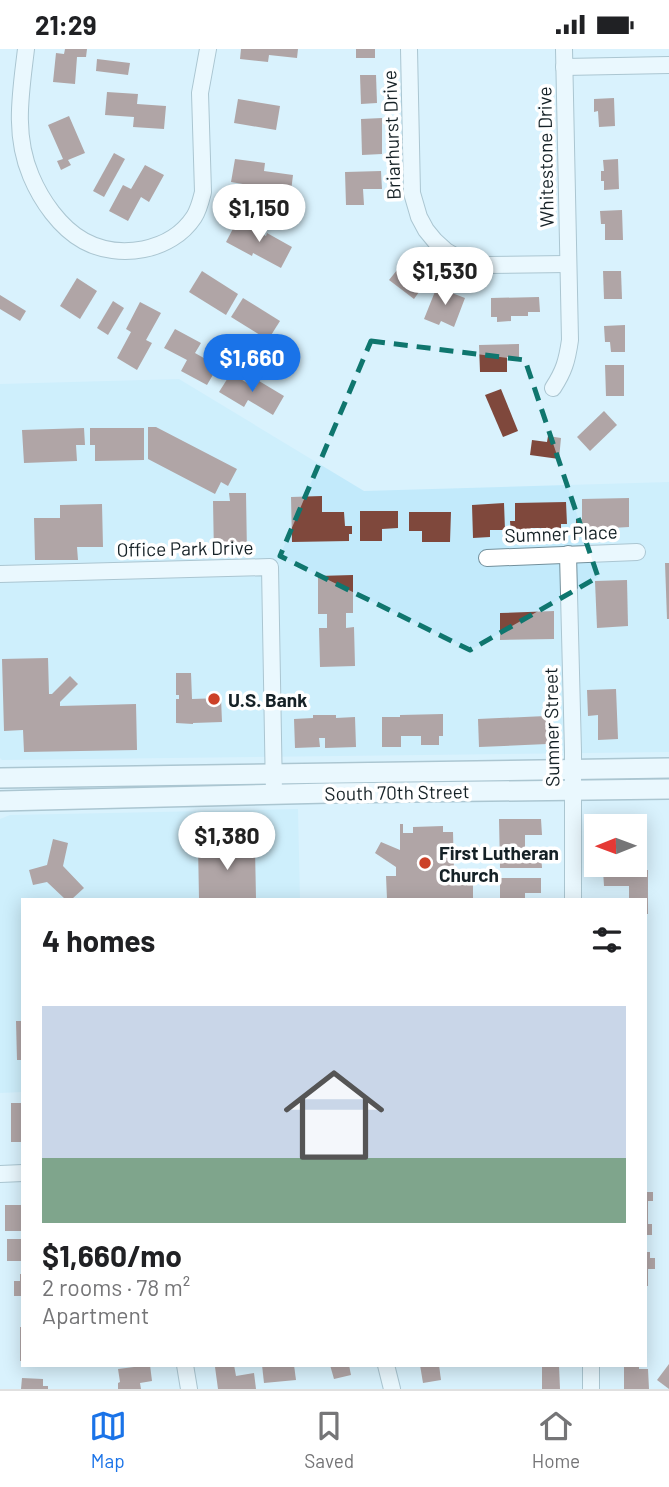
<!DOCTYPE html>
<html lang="en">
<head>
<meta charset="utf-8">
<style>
  :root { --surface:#fff; --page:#f2f2f2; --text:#202124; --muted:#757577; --line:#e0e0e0; --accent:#1a73e8 }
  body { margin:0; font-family:Barlow,sans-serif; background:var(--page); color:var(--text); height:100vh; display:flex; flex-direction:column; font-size:26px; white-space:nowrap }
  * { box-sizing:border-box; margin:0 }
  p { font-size:23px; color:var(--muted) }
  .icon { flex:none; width:38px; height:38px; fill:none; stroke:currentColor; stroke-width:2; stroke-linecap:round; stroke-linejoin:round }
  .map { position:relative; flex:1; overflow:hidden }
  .drawer { position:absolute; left:21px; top:849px; width:626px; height:469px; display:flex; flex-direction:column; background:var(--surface); border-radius:0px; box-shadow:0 4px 18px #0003 }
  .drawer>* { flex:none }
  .needle { width:46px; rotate:269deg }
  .buttons { position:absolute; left:584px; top:765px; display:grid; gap:14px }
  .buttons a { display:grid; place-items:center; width:63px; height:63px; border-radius:0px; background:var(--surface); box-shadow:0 4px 18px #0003; font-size:35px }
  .price { position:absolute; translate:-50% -60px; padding:0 16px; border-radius:24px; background:#fff; color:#222; font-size:23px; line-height:46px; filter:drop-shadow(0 2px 4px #0008) }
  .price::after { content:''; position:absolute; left:50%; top:42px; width:21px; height:16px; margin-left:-10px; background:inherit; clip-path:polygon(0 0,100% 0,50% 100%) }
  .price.selected { background:var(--accent); color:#fff }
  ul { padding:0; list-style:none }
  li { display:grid; align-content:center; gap:14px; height:371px; padding:0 21px }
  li+li { border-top:2px solid var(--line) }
  li span { display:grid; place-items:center; height:217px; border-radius:0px; color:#555 }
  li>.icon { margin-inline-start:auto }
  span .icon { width:126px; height:126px; fill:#fffc; stroke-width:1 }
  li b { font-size:30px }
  h2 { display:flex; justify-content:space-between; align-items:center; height:84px; padding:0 21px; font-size:30px }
  .status { display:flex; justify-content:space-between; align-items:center; height:49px; padding:0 35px; background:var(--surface); direction:ltr }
  .status svg { height:19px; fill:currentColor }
  .menu { display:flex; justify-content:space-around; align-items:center; height:98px; border-top:2px solid var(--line); background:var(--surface); font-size:19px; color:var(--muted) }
  .menu a { display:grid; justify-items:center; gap:4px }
  .menu .selected { color:var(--accent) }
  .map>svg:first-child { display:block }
  .built { fill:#c2eafb }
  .building { fill:#7f483c }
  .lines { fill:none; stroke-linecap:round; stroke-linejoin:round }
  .minor-casing { stroke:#73909c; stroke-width:18 }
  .major-casing { stroke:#73909c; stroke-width:22 }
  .minor { stroke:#fff; stroke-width:16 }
  .major { stroke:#fff; stroke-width:19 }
  .marked { fill:none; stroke:#0f766e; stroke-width:5; stroke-dasharray:14 9; stroke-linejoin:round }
  .poi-dot { fill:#cc4128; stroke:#fff; stroke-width:2.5 }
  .labels { text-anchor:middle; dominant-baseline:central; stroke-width:7; stroke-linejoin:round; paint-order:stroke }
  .street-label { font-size:19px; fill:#152126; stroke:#fff }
  .poi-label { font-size:19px; font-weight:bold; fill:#152126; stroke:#fff; text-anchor:start }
</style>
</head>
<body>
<div class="status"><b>21:29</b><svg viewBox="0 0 49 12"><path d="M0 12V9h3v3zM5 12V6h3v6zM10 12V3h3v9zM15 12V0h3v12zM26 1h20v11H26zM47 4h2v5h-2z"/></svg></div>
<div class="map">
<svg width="669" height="1340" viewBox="0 0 669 1340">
  <rect width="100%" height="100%" fill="#d9f2fd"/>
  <!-- built -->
  <g class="built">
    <path d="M179,330L364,442L669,433V703L2,711L0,709V335Z"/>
    <path d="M298,760L300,850H23V1043L0,1044V770L10,766Z"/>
  </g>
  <!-- building -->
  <g class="building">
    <path d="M65,0H87L86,8H77L75,35L53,33L56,4L64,5Z"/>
    <path d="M241,0H298L297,9L269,6L268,13L240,10Z"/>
    <rect x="356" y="0" width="19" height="9"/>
    <path d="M97,10L130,14L128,26L96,22Z"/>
    <path d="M360,26H376L377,54L361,55Z"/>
    <path d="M107,43L138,45L137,55L166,57L164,80L133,78L134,68L105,66Z"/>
    <path d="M614,49L615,77L599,78L598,62L594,63V50Z"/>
    <path d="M238,50L280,57L276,81L234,74Z"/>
    <path d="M69,67L85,104L68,111L71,116L61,121L57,112L63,110L48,76Z"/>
    <path d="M382,69V105L362,106L361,70Z"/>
    <path d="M114,104L125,110L104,148L93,142Z"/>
    <path d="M235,110L265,114L264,122L293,126L290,150L260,146L261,138L231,133Z"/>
    <path d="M618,110L619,140L604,141V132H601V122H604L603,111Z"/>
    <path d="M145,116L164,126L149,153L141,148L128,172L109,162L123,136L131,140Z"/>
    <path d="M381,122L382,140H363L364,156H346L345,123Z"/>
    <path d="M622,161L623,191H605V175H601L600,162Z"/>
    <path d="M237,172L266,187L267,184L292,198L281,219L253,204L252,207L226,193Z"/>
    <path d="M406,210L419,220L413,227L424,236L414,250L389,231Z"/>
    <path d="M202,222L238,245L226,266L189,243Z"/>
    <path d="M603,222H621L622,250H604Z"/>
    <path d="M77,229L97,242L80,270L60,257Z"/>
    <path d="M438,235L453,241L452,244L465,249L454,278L441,272L439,276L424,270Z"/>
    <path d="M0,246L26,262L20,272L0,260Z"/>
    <path d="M539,248L540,263H528V267H511V272L497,273V268H491V249Z"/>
    <path d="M243,249L280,272L268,291L231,268Z"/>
    <path d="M113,252L124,259L108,286L97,279Z"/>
    <path d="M140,253L161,264L146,291L152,294L137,321L117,309L131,283L126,280Z"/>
    <path d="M625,276V303H611L610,293H605L604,277Z"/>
    <path d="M175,280L201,294L195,304L218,317L207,336L181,322L187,311L164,299Z"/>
    <path d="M519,295V308H507V323H480L479,296Z"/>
    <path d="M605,316H624V347H606Z"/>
    <path d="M231,324L255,339L259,332L284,347L273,366L248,351L244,358L219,343Z"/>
    <path d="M501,340L518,382L503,388L485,346Z"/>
    <path d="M604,362L617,376L590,402L577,388Z"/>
    <path d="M148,378H156L237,420L228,437L221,433L215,445L148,410Z"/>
    <path d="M84,379L85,396H76L77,412L24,414L22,381Z"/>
    <path d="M90,379H144V411L95,412V396H90Z"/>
    <path d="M548,387L561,389L559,410L530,406L532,391L547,393Z"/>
    <path d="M229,444H246L247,505L214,506L213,452H230Z"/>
    <path d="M322,447V463H344L345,477H352V485H349V492L292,493L291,448Z"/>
    <path d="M629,449V478L576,481V470H582V450Z"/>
    <path d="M566,453L567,475H561V482L546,483L545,479H531V484L511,485L510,472H515V454Z"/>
    <path d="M504,454L505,481H490V488L473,489L472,456Z"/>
    <path d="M102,455L103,498H77L78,511H35L34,469H60V456Z"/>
    <path d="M360,462H398V479L382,480V492H360Z"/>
    <path d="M409,463H451L450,493H422V482H409Z"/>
    <path d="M665,514H669V570H667Z"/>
    <path d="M353,526V564H346V579L354,578L355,617L320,618L319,579H327V565H318V527Z"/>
    <path d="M627,531L628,577L597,579L595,532Z"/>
    <path d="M554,562V590L500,591V564Z"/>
    <path d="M48,609L49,645H52L70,627L78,635L60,653V657L136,655L137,701L24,703L23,681L4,682L2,610Z"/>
    <path d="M176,624H191L192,650L221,649L222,673L193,674V675L176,674V650H179V646H176Z"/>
    <path d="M616,640L618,690L598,691V666L588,667L587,641Z"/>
    <path d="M443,665V687H439V696H421V687H401V698H382V668H400V666Z"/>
    <path d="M313,666H336V669L355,668L356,698L325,699V689H319L320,698L295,699L294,670L313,669Z"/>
    <path d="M546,667L547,695L479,698L478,670Z"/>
    <path d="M499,770H541L542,786H525V804H541L542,819H500Z"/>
    <path d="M400,775H403V784H413V778L443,777V783H453L454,823H473V850H387L386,827H396V818L375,804L381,793L400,801Z"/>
    <rect x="635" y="775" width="8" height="36"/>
    <path d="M53,790L68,794L63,817L84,839L72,850H65L47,833L33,836L29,821L47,816Z"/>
    <path d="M259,795V799H255L256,850H199L198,796Z"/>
    <path d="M603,821H648V865H646V850H629V837H604Z"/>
    <path d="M500,829H541V844H525V850H500Z"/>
    <path d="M16,972H23V1011H17Z"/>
    <rect x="11" y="1054" width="12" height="39"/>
    <path d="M646,1143H653V1152H648V1175H652V1186H646Z"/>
    <path d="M5,1156H23L22,1182H5Z"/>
    <rect x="7" y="1190" width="16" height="22"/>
    <path d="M646,1203H650V1209H655V1220H648V1237H646Z"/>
    <path d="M20,1225H23V1247H14V1232H20Z"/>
    <rect x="20" y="1278" width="3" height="34"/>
    <path d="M669,1315V1340L657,1331Z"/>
    <path d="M150,1316L152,1332L140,1334L141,1340H118V1334L120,1333L118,1320Z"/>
    <path d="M234,1316L236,1327L254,1324L256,1340H218L215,1318Z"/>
    <path d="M262,1316H294L296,1331L264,1334Z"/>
    <path d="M330,1316H349L351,1326L334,1330Z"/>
    <path d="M420,1316H439L441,1331L423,1334Z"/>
    <path d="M542,1316H559L560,1340H542Z"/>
    <path d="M624,1316H639V1320H648L649,1340H624Z"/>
    <path d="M22,1329L43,1330V1337H48V1340H21Z"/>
  </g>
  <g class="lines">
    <defs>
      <g id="minor">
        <path d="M26,0C21,43 13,85 31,127C41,151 60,179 84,192C119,211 171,203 194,168C199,160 201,151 203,143L200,44L208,0"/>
        <path d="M409,0L412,144L419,168L426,181L435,192L446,202L458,209L472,214L486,216L568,215"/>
        <path d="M564,18L669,16"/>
        <path d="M553,339C564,322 567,312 570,291L564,0"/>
        <path d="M568,505L573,703V850"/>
        <path d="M487,509L637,503"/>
        <path d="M0,525L270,518L274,745"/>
        <path d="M0,1125L23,1124"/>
        <path d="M185,1316L189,1340"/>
        <path d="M386,1316L392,1340"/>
        <path d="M591,1340V1316"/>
      </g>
      <g id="major">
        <path d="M0,729L669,719"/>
        <path d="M0,752L329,744L669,740"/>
      </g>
    </defs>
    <!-- minor casing -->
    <use href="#minor" class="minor-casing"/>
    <!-- major casing -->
    <use href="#major" class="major-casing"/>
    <!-- minor -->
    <use href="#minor" class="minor"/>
    <!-- major -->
    <use href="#major" class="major"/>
  </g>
  <!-- marked area -->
  <path d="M0 0H669V1340H0ZM371,292L525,311L598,528L470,601L280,507Z" fill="#d9f2fd" fill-opacity=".55" fill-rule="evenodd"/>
  <path class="marked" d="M371,292L525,311L598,528L470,601L280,507Z"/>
  <!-- markers -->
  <g class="poi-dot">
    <circle cx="214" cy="650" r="7"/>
    <circle cx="425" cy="814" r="7"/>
  </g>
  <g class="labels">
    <!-- street labels -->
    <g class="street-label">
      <text transform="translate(391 86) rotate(-92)">Briarhurst Drive</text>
      <text transform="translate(545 108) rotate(-91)">Whitestone Drive</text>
      <text transform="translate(561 484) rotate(-2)">Sumner Place</text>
      <text transform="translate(185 499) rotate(-1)">Office Park Drive</text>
      <text transform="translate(551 678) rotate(-91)">Sumner Street</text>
      <text transform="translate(397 743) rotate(-1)">South 70th Street</text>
    </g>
    <!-- poi labels -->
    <g class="poi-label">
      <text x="228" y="650">U.S. Bank</text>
      <text x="439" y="803">First Lutheran<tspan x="439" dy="22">Church</tspan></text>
    </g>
  </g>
</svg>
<div class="buttons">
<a><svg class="needle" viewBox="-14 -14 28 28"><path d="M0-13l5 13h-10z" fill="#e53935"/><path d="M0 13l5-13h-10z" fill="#757577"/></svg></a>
</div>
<b class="price" style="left:259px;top:195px">$1,150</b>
<b class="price" style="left:445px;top:258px">$1,530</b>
<b class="price selected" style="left:252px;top:345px">$1,660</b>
<b class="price" style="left:227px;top:823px">$1,380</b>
<section class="drawer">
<h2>4 homes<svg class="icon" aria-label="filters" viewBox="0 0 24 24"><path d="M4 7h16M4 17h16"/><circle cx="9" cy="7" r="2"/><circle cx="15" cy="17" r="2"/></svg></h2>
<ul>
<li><span style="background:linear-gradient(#c9d6e8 70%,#7fa58c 0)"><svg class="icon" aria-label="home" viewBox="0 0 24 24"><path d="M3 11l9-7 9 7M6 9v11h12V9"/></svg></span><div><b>$1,660/mo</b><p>2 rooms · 78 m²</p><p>Apartment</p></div></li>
</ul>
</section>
</div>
<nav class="menu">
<a class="selected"><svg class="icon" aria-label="map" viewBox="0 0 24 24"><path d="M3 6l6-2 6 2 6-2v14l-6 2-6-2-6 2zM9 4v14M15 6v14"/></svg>Map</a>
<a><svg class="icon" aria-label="saved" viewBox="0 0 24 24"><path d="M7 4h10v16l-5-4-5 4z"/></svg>Saved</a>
<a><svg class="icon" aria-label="home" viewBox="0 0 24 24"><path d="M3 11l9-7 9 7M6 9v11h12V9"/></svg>Home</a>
</nav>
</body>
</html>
